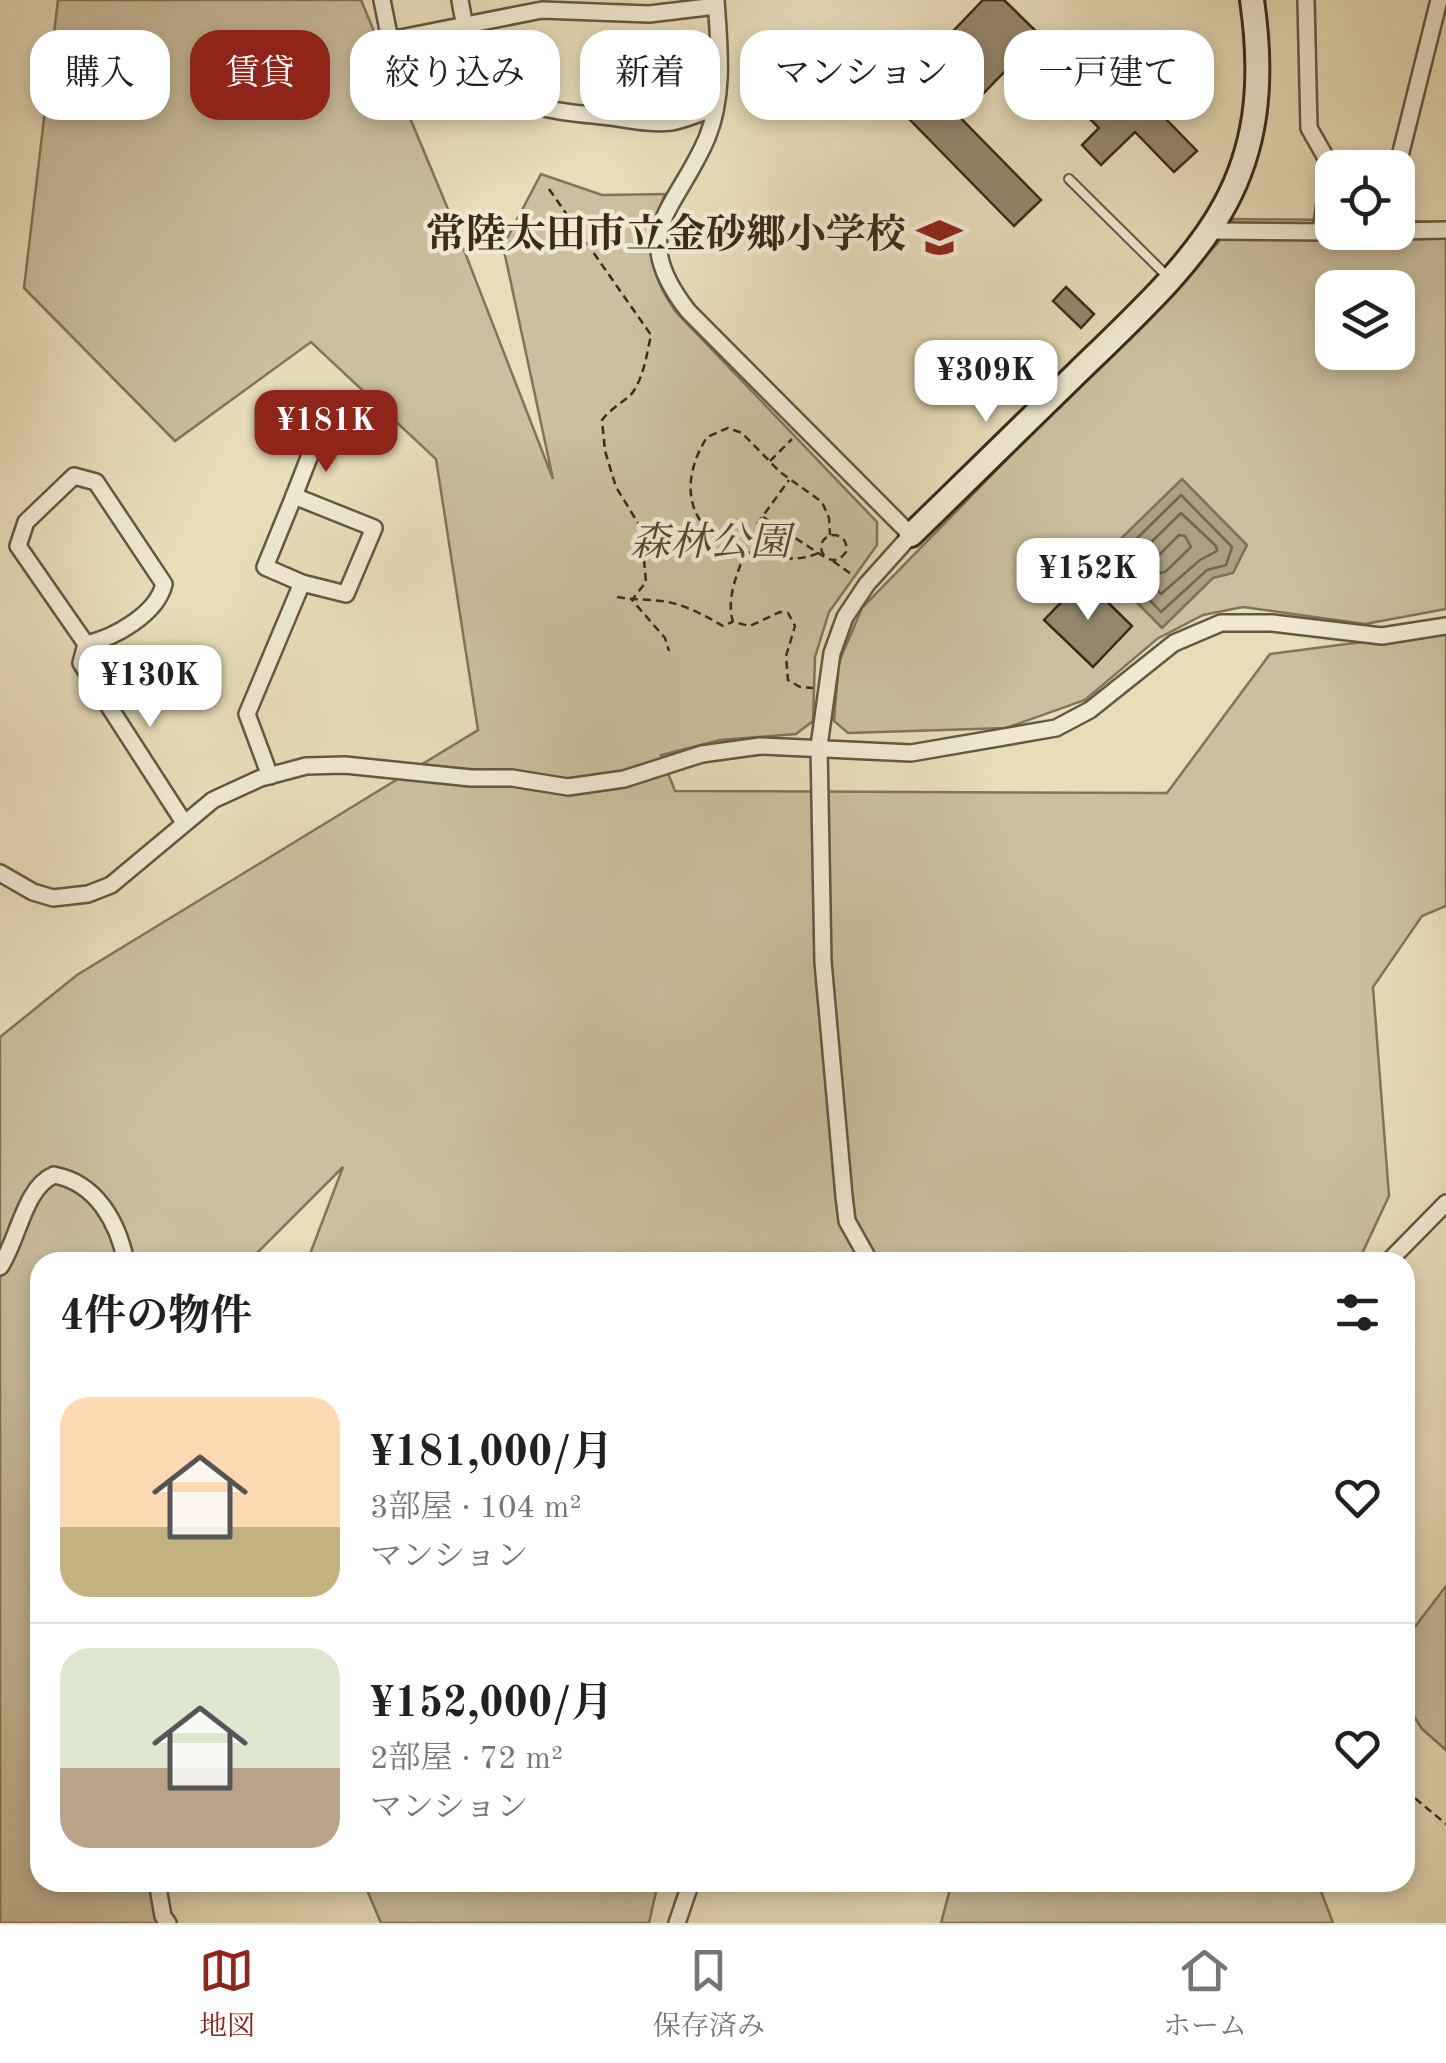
<!DOCTYPE html>
<html lang="ja">
<head>
<meta charset="utf-8">
<style>
  :root { --surface:#fff; --page:#f6f6f6; --text:#202124; --muted:#757577; --line:#e0e0e0; --accent:#8f2418 }
  body { margin:0; font-family:"Old Standard TT","Noto Serif JP",serif; background:var(--page); color:var(--text); height:100vh; display:flex; flex-direction:column; font-size:38px; white-space:nowrap }
  * { box-sizing:border-box; margin:0 }
  p { font-size:32px; color:var(--muted) }
  .icon { flex:none; width:55px; height:55px; fill:none; stroke:currentColor; stroke-width:2; stroke-linecap:round; stroke-linejoin:round }
  .map { position:relative; flex:1; overflow:hidden }
  .drawer { position:absolute; left:30px; top:1252px; width:1385px; height:640px; display:flex; flex-direction:column; background:var(--surface); border-radius:30px; box-shadow:0 5px 15px #0003 }
  .drawer>* { flex:none }
  .hud { position:absolute; left:30px; top:30px; width:1388px; height:90px; display:flex; gap:20px }
  .tools { position:absolute; left:1315px; top:150px; display:grid; gap:20px }
  .tools a { display:grid; place-items:center; width:100px; height:100px; border-radius:20px; background:var(--surface); box-shadow:0 5px 15px #0003; font-size:50px }
  .price { position:absolute; translate:-50% -85px; padding:0 22px; border-radius:20px; background:#fff; color:#222; font-size:32px; line-height:65px; filter:drop-shadow(0 2px 5px #0008) }
  .price::after { content:''; position:absolute; left:50%; top:60px; width:30px; height:22px; margin-left:-15px; background:inherit; clip-path:polygon(0 0,100% 0,50% 100%) }
  .price.on { background:var(--accent); color:#fff }
  ul { padding:0; list-style:none }
  li { display:flex; align-items:center; gap:30px; height:250px; padding:0 30px }
  li+li { border-top:2px solid var(--line) }
  li span { display:grid; place-items:center; flex:none; width:280px; height:200px; border-radius:30px; color:#555 }
  li>.icon { margin-inline-start:auto }
  span .icon { width:120px; height:120px; fill:#fffc; stroke-width:1 }
  li b { font-size:42px }
  h2 { display:flex; justify-content:space-between; align-items:center; height:120px; padding:0 30px; font-size:42px }
  .tag { padding:0 35px; border-radius:30px; background:var(--surface); box-shadow:0 5px 15px #0003; font-size:35px; line-height:90px }
  .tag.on { background:var(--accent); color:#fff }
  .tabs { display:flex; justify-content:space-around; align-items:center; height:140px; border-top:2px solid var(--line); background:var(--surface); font-size:28px; color:var(--muted) }
  .tabs a { display:grid; justify-items:center; gap:5px }
  .tabs .on { color:var(--accent) }
  .map>svg:first-child { display:block }
  .green { fill:#cabf9e; stroke:#82745b; stroke-width:2.5; fill-rule:evenodd }
  .water { fill:#ada082; stroke:#7f7158; stroke-width:2.5 }
  .lines { fill:none; stroke-linecap:round; stroke-linejoin:round }
  .shore { stroke:#74654d; stroke-width:2.5 }
  .building { fill:#94876c; stroke:#3b2a18; stroke-width:2.5 }
  .lane-casing { stroke:#665740; stroke-width:12 }
  .street-casing { stroke:#665740; stroke-width:20 }
  .secondary-casing { stroke:#3b2a18; stroke-width:28 }
  .path { stroke:#3b2a18; stroke-width:2.5; stroke-dasharray:8 5; stroke-linecap:butt }
  .lane { stroke:#efe9d2; stroke-width:8 }
  .street { stroke:#efe9d2; stroke-width:15 }
  .secondary { stroke:#efe9d2; stroke-width:22 }
  .labels { text-anchor:middle; dominant-baseline:central; stroke-width:9; stroke-linejoin:round; paint-order:stroke }
  .poi-label { font-size:40px; font-weight:bold; fill:#3b2a18; stroke:#efe9d2; text-anchor:end }
  .park-label { font-size:40px; font-style:italic; fill:#584833; stroke:#efe9d2 }
</style>
</head>
<body>
<div class="map">
<svg width="1446" height="1923" viewBox="0 0 1446 1923">
  <rect width="100%" height="100%" fill="#e7ddb9"/>
  <filter id="stains"><feTurbulence type="fractalNoise" baseFrequency=".002" numOctaves="4"/><feColorMatrix values="0 0 0 0 .2 0 0 0 0 .09 0 0 0 0 .02 0 0 0 .5 -.17"/></filter>
  <radialGradient id="worn" r=".72"><stop offset=".6" stop-color="#630" stop-opacity="0"/><stop offset="1" stop-color="#630" stop-opacity=".3"/></radialGradient>
  <!-- green -->
  <g class="green">
    <path d="M58,0H361L450,214L553,479L503,246L541,174L602,195L665,194C647,244 645,268 676,312L877,522V545L829,612L815,657L813,721L796,734L720,740L661,755L675,791L1167,793L1270,654L1446,631V906L1422,916L1373,987L1389,1196L1358,1262H307L343,1167L248,1262H40V1882L155,1883L162,1923H0V1037L77,975L478,730L436,459L311,342L175,441L24,288Z"/>
    <path d="M1233,219L1332,220V232H1398V221L1446,222V609L1365,624L1243,607L1203,615L1157,639L1085,700L1006,728L848,733L834,721L839,662L862,608L1218,243ZM1332,288H1398V352H1332Z"/>
    <path d="M1446,1586V1750L1422,1729L1405,1702V1640Z"/>
    <path d="M952,1882L1318,1883L1333,1923H941Z"/>
    <path d="M364,1883H658L649,1923H381Z"/>
  </g>
  <!-- water -->
  <path class="water" d="M1182,479L1247,545L1233,573L1213,578L1162,628L1097,562Z"/>
  <g class="lines">
    <!-- shore -->
    <g class="shore">
      <path d="M1181,495L1232,547L1226,565L1207,570L1161,612L1113,562Z"/>
      <path d="M1181,513L1216,546L1217,551L1200,560L1161,594L1131,562Z"/>
      <path d="M1179,535L1185,536L1191,547L1165,572L1160,573L1153,561Z"/>
    </g>
  </g>
  <!-- building -->
  <g class="building">
    <path d="M983,0H1004L1040,35L979,98L932,53Z"/>
    <path d="M893,49L1041,200L1014,226L867,76Z"/>
    <path d="M1118,70L1197,151L1174,172L1135,132L1101,165L1082,145L1099,128L1086,115L1095,106L1088,99Z"/>
    <path d="M1066,287L1094,314L1081,328L1053,301Z"/>
    <path d="M1084,579L1132,626L1093,667L1044,620Z"/>
  </g>
  <g class="lines">
    <defs>
      <path id="lane" d="M1069,179L1169,278"/>
      <g id="street">
        <path d="M382,0L390,40L542,10L649,14L716,6"/>
        <path d="M460,0C475,96 512,108 602,116C623,118 649,125 671,122C685,120 701,112 715,108"/>
        <path d="M716,0C719,45 725,94 707,138C676,211 626,231 688,311L911,535L867,584L845,617L832,653L819,746L823,962L844,1196L847,1221L870,1262"/>
        <path d="M1306,0L1309,128L1330,165L1321,232"/>
        <path d="M1397,168L1439,0"/>
        <path d="M1211,231L1332,232"/>
        <path d="M1398,231L1446,230"/>
        <path d="M294,496L317,437"/>
        <path d="M86,644C114,638 157,614 164,584L96,482L74,476L26,522L18,546L86,644L81,663L183,821"/>
        <path d="M270,776L247,714L302,583L265,567L294,496L374,528L346,594L302,583"/>
        <path d="M0,873L33,892L53,898L88,894L111,885L213,800L261,778L306,766L345,765L471,778H512L568,787L624,779L702,754L760,746L911,753L1056,728L1090,710L1174,643L1221,623H1272L1382,636L1446,626"/>
        <path d="M1388,1262L1446,1203"/>
        <path d="M0,1267C19,1238 24,1188 54,1175C97,1183 118,1223 126,1262"/>
        <path d="M157,1882L163,1916L168,1923"/>
        <path d="M677,1923L691,1882"/>
      </g>
      <path id="secondary" d="M911,535C967,480 1023,426 1079,371C1202,252 1279,185 1252,0"/>
    </defs>
    <!-- lane casing -->
    <use href="#lane" class="lane-casing"/>
    <!-- street casing -->
    <use href="#street" class="street-casing"/>
    <!-- secondary casing -->
    <use href="#secondary" class="secondary-casing"/>
    <!-- path -->
    <g class="path">
      <path d="M549,189L651,335C647,353 644,376 633,392C627,400 611,408 602,420L605,451L616,487L641,528L646,582L632,600L665,638L669,651"/>
      <path d="M770,461L792,439"/>
      <path d="M763,517L826,558C835,562 840,560 846,552C848,541 842,534 830,535C820,540 818,549 826,558"/>
      <path d="M757,524L789,480"/>
      <path d="M745,552C737,575 726,598 733,622L750,626L780,612L788,613L795,626L786,656L788,680L800,687L813,688"/>
      <path d="M818,553C804,560 787,559 772,557C702,550 668,500 707,437L728,428L742,433L780,472L822,502L829,518L830,535"/>
      <path d="M833,561L851,574"/>
      <path d="M617,597C634,600 651,599 668,602C687,606 706,616 723,626L732,622"/>
      <path d="M1405,1790L1446,1824"/>
    </g>
    <!-- lane -->
    <use href="#lane" class="lane"/>
    <!-- street -->
    <use href="#street" class="street"/>
    <!-- secondary -->
    <use href="#secondary" class="secondary"/>
  </g>
  <!-- icons -->
  <defs>
    <symbol id="school-bare" viewBox="-9 -9 18 18"><path d="M0-5L7-2L0 1L-7-2ZM-4 1L0 2.5L4 1V4Q0 6-4 4Z" fill="#8f2418" stroke="#efe9d2" stroke-width="2.5" paint-order="stroke"/></symbol>
  </defs>
  <g fill-rule="evenodd">
    <use href="#school-bare" x="908" y="206" width="63" height="63"/>
  </g>
  <g class="labels">
    <!-- poi labels -->
    <g class="poi-label">
      <text x="906" y="237">常陸太田市立金砂郷小学校</text>
    </g>
    <!-- park labels -->
    <g class="park-label">
      <text x="710" y="545">森林公園</text>
    </g>
  </g>
  <rect width="100%" height="100%" filter="url(#stains)"/>
  <rect width="100%" height="100%" fill="url(#worn)"/>
</svg>
<div class="tools">
<a><svg class="icon" aria-label="locate" viewBox="0 0 24 24"><circle cx="12" cy="12" r="6"/><path d="M12 2v4M12 18v4M2 12h4M18 12h4"/></svg></a>
<a><svg class="icon" aria-label="layers" viewBox="0 0 24 24"><path d="M12 4l9 5-9 5-9-5zM3 14l9 5 9-5"/></svg></a>
</div>
<b class="price" style="left:986px;top:425px">¥309K</b>
<b class="price on" style="left:326px;top:475px">¥181K</b>
<b class="price" style="left:1088px;top:623px">¥152K</b>
<b class="price" style="left:150px;top:730px">¥130K</b>
<div class="hud">
<a class="tag">購入</a>
<a class="tag on">賃貸</a>
<a class="tag">絞り込み</a>
<a class="tag">新着</a>
<a class="tag">マンション</a>
<a class="tag">一戸建て</a>
</div>
<section class="drawer">
<h2>4件の物件<svg class="icon" aria-label="filters" viewBox="0 0 24 24"><path d="M4 7h16M4 17h16"/><circle cx="9" cy="7" r="2"/><circle cx="15" cy="17" r="2"/></svg></h2>
<ul>
<li><span style="background:linear-gradient(#ffd9b3 65%,#c2b280 0)"><svg class="icon" aria-label="home" viewBox="0 0 24 24"><path d="M3 11l9-7 9 7M6 9v11h12V9"/></svg></span><div><b>¥181,000/月</b><p>3部屋 · 104 m²</p><p>マンション</p></div><svg class="icon" aria-label="heart" viewBox="0 0 24 24"><path d="M12 20l-8-8c-3-5 5-10 8-4 3-6 11-1 8 4z"/></svg></li>
<li><span style="background:linear-gradient(#dfe7d0 60%,#b9a48a 0)"><svg class="icon" aria-label="home" viewBox="0 0 24 24"><path d="M3 11l9-7 9 7M6 9v11h12V9"/></svg></span><div><b>¥152,000/月</b><p>2部屋 · 72 m²</p><p>マンション</p></div><svg class="icon" aria-label="heart" viewBox="0 0 24 24"><path d="M12 20l-8-8c-3-5 5-10 8-4 3-6 11-1 8 4z"/></svg></li>
</ul>
</section>
</div>
<nav class="tabs">
<a class="on"><svg class="icon" aria-label="map" viewBox="0 0 24 24"><path d="M3 6l6-2 6 2 6-2v14l-6 2-6-2-6 2zM9 4v14M15 6v14"/></svg>地図</a>
<a><svg class="icon" aria-label="saved" viewBox="0 0 24 24"><path d="M7 4h10v16l-5-4-5 4z"/></svg>保存済み</a>
<a><svg class="icon" aria-label="home" viewBox="0 0 24 24"><path d="M3 11l9-7 9 7M6 9v11h12V9"/></svg>ホーム</a>
</nav>
</body>
</html>
